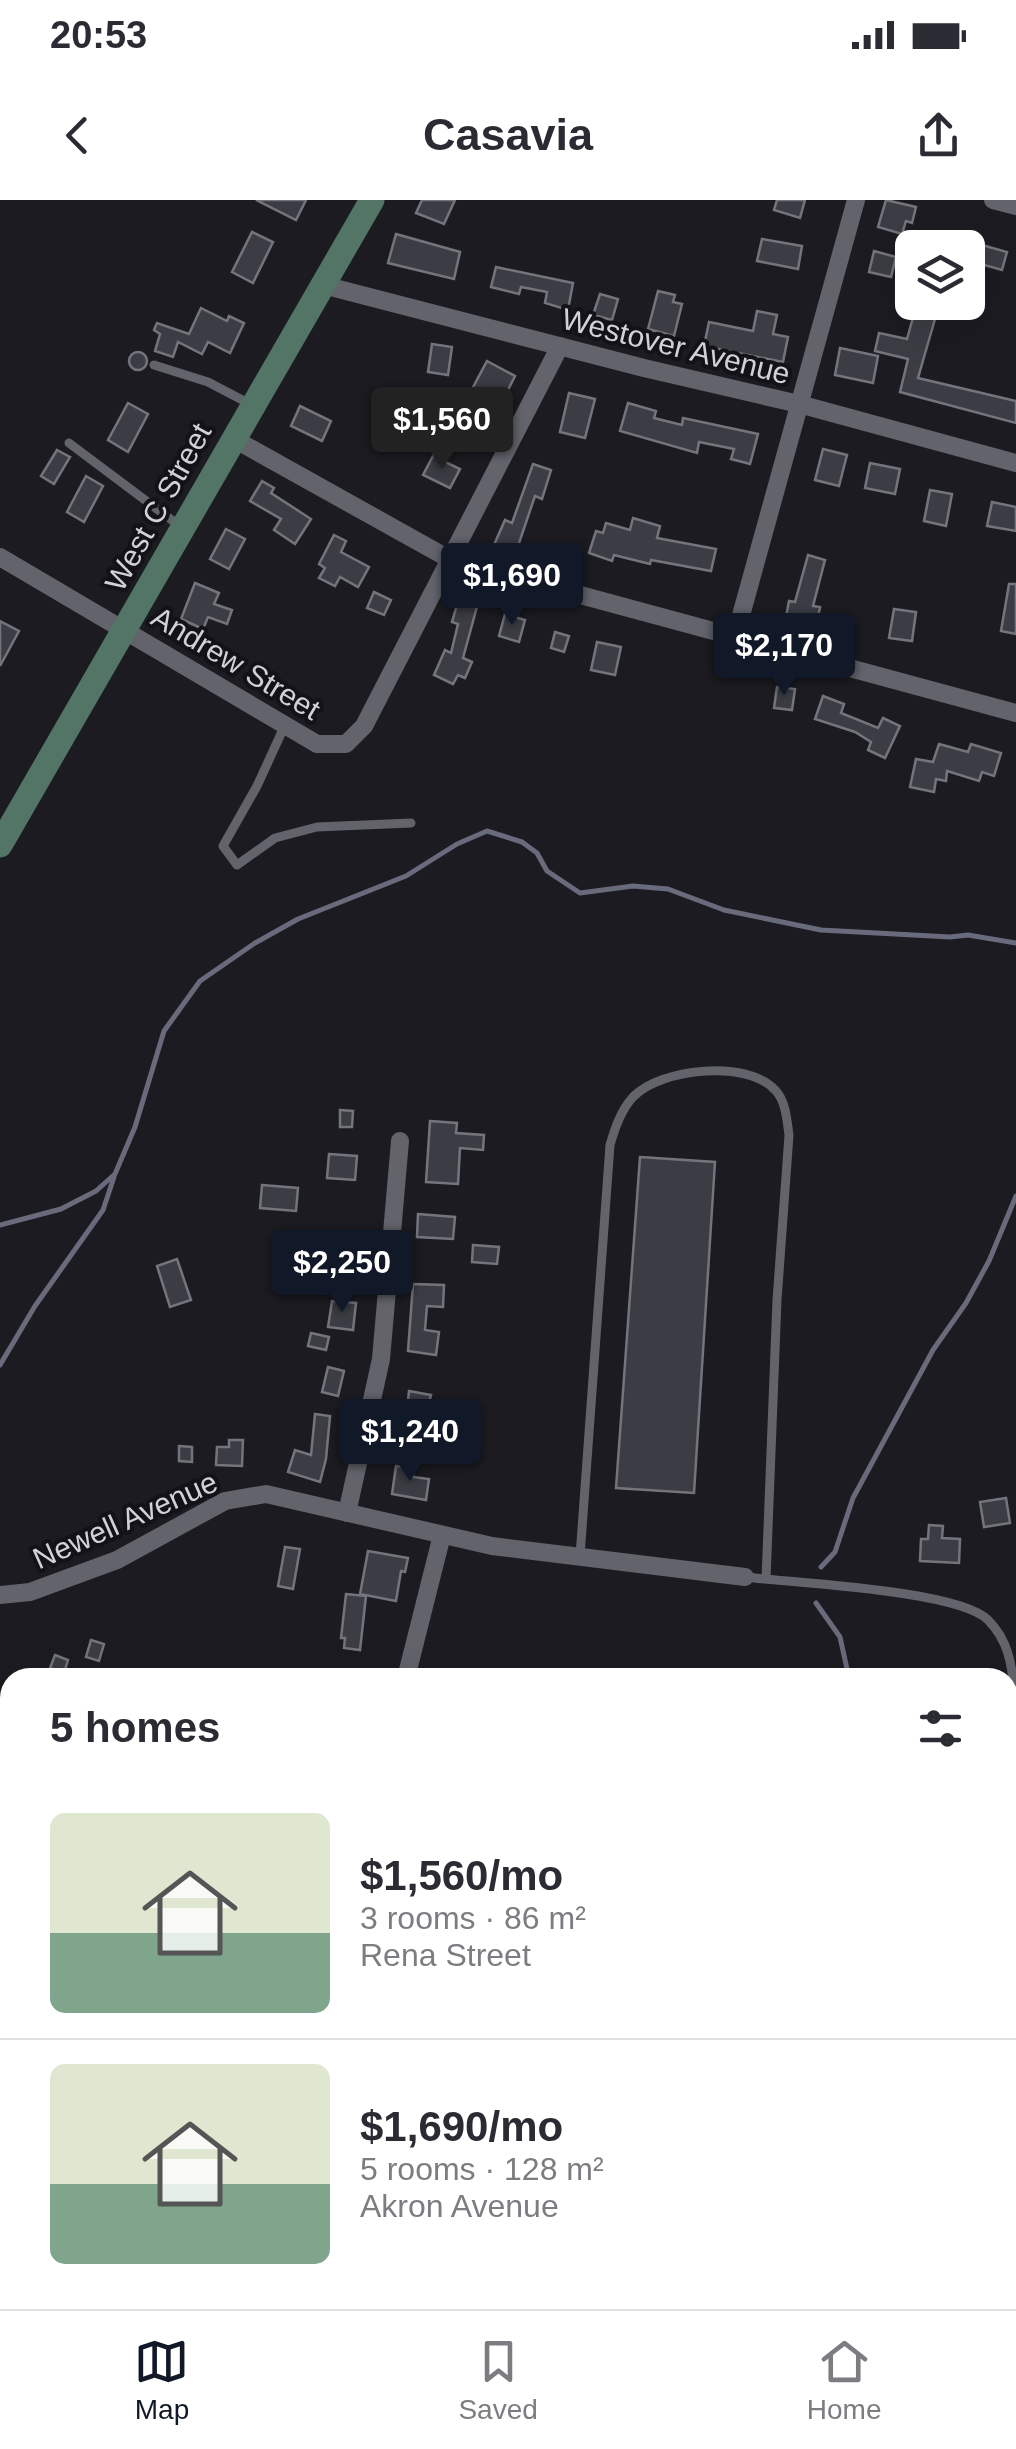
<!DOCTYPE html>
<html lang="en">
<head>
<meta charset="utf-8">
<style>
  :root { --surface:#fff; --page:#f2f2f3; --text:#2b2b33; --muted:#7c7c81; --line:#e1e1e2; --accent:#111827 }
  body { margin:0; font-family:Arial,sans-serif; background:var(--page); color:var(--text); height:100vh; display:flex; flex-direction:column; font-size:38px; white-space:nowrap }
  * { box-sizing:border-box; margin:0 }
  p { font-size:32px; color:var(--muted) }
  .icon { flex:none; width:55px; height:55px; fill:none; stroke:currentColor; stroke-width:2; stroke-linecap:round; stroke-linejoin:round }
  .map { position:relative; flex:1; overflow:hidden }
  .details { position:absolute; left:0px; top:1468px; width:1018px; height:642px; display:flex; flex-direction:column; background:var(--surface); border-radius:30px 30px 0 0; box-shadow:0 10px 40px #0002 }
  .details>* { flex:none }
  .tools { position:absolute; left:895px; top:30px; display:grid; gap:20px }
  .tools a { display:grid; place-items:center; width:90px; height:90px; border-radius:15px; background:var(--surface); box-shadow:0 10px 40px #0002; font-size:50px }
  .price { position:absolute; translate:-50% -85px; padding:0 22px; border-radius:10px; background:var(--accent); color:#fff; font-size:32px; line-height:65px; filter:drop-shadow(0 2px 5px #0008) }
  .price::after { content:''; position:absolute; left:50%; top:60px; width:30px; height:22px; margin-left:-15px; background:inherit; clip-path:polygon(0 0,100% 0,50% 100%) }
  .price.active { background:#222; color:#fff }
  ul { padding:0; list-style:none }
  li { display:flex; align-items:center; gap:30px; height:250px; padding:0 50px }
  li+li { border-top:2px solid var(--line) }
  li span { display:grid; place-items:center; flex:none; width:280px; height:200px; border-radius:15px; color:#555 }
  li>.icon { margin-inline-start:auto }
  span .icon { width:120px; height:120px; fill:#fffc; stroke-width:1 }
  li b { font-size:42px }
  h2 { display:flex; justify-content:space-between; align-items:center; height:120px; padding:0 50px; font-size:42px }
  .status { display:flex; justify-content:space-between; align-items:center; height:70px; padding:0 50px; background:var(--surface); direction:ltr }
  .status svg { height:28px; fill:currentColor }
  header { display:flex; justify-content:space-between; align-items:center; height:130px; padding:0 50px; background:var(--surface); font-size:45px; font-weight:700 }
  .tab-bar { display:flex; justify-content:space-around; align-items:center; height:140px; border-top:2px solid var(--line); background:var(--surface); font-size:28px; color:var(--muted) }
  .tab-bar a { display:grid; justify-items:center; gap:5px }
  .tab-bar .active { color:var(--accent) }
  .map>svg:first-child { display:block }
  .water { fill:#3c3e55; stroke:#696a7c; stroke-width:2.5 }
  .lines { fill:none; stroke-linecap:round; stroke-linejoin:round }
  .stream { stroke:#696a7c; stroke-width:5 }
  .building { fill:#3c3d44; stroke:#74747c; stroke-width:2.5 }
  .service { stroke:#62636b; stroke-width:9 }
  .minor { stroke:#62636b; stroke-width:18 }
  .secondary { stroke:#527566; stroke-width:25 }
  .labels { text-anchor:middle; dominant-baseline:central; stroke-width:8; stroke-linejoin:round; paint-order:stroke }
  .street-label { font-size:30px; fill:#d1d2d6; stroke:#121218 }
</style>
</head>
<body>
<div class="status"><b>20:53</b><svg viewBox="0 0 49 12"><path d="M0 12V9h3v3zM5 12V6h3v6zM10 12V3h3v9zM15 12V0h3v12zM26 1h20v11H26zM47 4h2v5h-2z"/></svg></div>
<header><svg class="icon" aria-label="back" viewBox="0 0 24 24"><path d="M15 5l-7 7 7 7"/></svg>Casavia<svg class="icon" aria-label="share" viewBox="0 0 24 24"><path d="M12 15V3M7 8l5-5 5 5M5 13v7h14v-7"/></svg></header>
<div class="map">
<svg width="1016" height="2109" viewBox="0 0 1016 2109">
  <rect width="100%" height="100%" fill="#1b1b21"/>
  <!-- water -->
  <path class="water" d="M0,1601L10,1608V1663L0,1664Z"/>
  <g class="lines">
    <!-- stream -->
    <g class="stream">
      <path d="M0,1025L61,1009L96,991L115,974L135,927L164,831L200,781L255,743L298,719L406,676L457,644L487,631L522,642L537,653L547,671L580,693L633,686L668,689L724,710L821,730L950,737L968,735L1016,743"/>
      <path d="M0,1165L35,1106L103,1010L114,977"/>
      <path d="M821,1367L835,1352L853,1298L933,1150L966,1103L989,1061L1016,996"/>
      <path d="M816,1403L840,1437L849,1478"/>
      <path d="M500,2109L506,2100"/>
    </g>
  </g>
  <!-- building -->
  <g class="building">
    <path d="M256,0H306L296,20Z"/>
    <path d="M422,0H455L444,24L416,13Z"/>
    <path d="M777,0H805L800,18L774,10Z"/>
    <path d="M886,0L916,7L912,23L906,21L902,34L878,27Z"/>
    <path d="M252,32L273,42L253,83L232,72Z"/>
    <path d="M396,34L460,52L454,79L388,63Z"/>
    <path d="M762,39L802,46L798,69L757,61Z"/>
    <path d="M982,45L1007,52L1002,70L977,63Z"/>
    <path d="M874,51L896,57L891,77L869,72Z"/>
    <path d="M496,67L573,83L568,110L545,103L547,92L521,87L519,94L491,87Z"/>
    <path d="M658,91L675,95L673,102L682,104L674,136L648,129Z"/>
    <path d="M600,94L618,99L612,120L593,115Z"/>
    <path d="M201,108L227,121L229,116L244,123L230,153L208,142L202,154L178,142L173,157L155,151L160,134L154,130L157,123L189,134Z"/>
    <path d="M757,111L777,115L773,134L788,137L783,162L704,146L709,122L753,131Z"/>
    <path d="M914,114L935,119L918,178L1016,201V223L900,192L908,159L875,151L879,133L907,139Z"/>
    <path d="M432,144L452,147L448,175L428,172Z"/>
    <path d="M840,148L878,156L873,183L835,175Z"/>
    <circle cx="138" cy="161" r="9"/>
    <path d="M487,161L515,176L500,206L471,191Z"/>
    <path d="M569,193L595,199L585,238L560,232Z"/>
    <path d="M128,203L148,214L128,252L108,240Z"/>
    <path d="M628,203L656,211L654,218L682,225L683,218L758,234L750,264L731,259L734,249L699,242L697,253L620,231Z"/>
    <path d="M300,206L331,221L322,241L291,226Z"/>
    <path d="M823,249L847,255L839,286L815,280Z"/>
    <path d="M57,250L70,257L54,284L41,276Z"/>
    <path d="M433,256L460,269L450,288L423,275Z"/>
    <path d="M870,263L900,269L895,294L865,288Z"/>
    <path d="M533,264L551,270L542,299L535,296L515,355L494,345L505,320L512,323Z"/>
    <path d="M86,276L103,286L84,322L67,312Z"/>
    <path d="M262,281L274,288L271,293L311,319L295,344L274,330L281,319L250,301Z"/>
    <path d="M930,290L952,294L946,326L924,321Z"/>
    <path d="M992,302L1016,307V331L987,326Z"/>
    <path d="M633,318L660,326L657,338L716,349L711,371L651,360L650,364L614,355L612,361L589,353L596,331L603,333L606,323L630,330Z"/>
    <path d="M226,329L245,339L229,369L210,359Z"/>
    <path d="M334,335L346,341L341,352L369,367L358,387L340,377L335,386L319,378L325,368L319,364Z"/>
    <path d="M808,355L825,360L813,406L820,407L816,428L785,422L789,401L795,402Z"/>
    <path d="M195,383L219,393L214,404L232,410L227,424L208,417L203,429L181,419Z"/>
    <path d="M1009,384H1016V434L1001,431Z"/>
    <path d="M374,392L391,400L384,415L367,408Z"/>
    <path d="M459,398L478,403L463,458L472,462L465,478L458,475L453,484L434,475L445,450L451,453L458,424L452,422Z"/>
    <path d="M894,409L916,412L912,441L889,438Z"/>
    <path d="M505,414L525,420L519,442L499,436Z"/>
    <path d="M0,421L19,431L0,466Z"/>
    <path d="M555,432L569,436L564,452L551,448Z"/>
    <path d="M597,442L621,447L615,475L591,470Z"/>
    <path d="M777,487L795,489L792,510L774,508Z"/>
    <path d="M823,496L844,504L841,513L878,528L883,518L900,526L885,558L868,550L871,542L855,532L815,519Z"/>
    <path d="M939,544L968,552L971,544L1001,553L994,576L982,572L979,581L947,571L946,581L936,579L934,592L910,587L916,559L933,562Z"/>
    <path d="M340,910L353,911L352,927H340Z"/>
    <path d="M430,921L457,923L456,933L484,935L483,950L460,948L458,984L426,982Z"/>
    <path d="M329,954L357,956L355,980L327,978Z"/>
    <path d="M640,957L715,962L694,1293L616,1288Z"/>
    <path d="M262,985L298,988L296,1011L260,1008Z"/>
    <path d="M418,1014L455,1017L453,1039L417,1037Z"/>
    <path d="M473,1045L499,1047L497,1064L472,1062Z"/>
    <path d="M177,1059L191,1100L170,1107L157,1066Z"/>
    <path d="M413,1084L444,1085L443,1107L427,1106L425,1130L439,1132L436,1155L408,1151Z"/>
    <path d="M332,1101L356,1103L353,1130L328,1127Z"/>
    <path d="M311,1133L329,1137L326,1150L308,1146Z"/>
    <path d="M328,1167L344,1171L338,1196L322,1192Z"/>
    <path d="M409,1191L431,1195L419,1242L399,1235L407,1210Z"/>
    <path d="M315,1214L330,1216L326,1259L320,1282L288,1272L295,1250L311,1255Z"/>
    <path d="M229,1240H243L242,1266L216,1265L217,1247H229Z"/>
    <path d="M179,1246L192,1247V1262L179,1261Z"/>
    <path d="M396,1266L414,1268L413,1277L429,1279L426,1300L392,1294Z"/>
    <path d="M1006,1298L1010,1323L984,1327L980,1302Z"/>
    <path d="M929,1325L943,1326L942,1338L960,1339L959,1363L920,1361L921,1339H928Z"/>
    <path d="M285,1347L300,1349L293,1389L278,1386Z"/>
    <path d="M368,1351L408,1358L405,1372L401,1371L396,1401L360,1394Z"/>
    <path d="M346,1394L366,1396L360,1450L344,1448L345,1438H341Z"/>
    <path d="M91,1440L104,1444L99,1461L86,1457Z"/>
    <path d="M55,1455L68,1460L64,1473L50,1468Z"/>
  </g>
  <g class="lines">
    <!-- service -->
    <g class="service">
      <path d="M154,165L208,182L250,204"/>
      <path d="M69,243L181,327"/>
      <path d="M285,525L257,586L223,646L237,665L275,638L317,627L411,623"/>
      <path d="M580,1356L610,945C615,928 621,910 633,897C661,868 749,859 776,891C786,902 787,921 789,935L777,1100L766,1379"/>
      <path d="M745,1377C793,1383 958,1390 988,1420C1008,1440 1012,1464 1014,1491"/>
    </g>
    <!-- minor -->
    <g class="minor">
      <path d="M993,0L1016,6"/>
      <path d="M323,85L644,168L799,204L1016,263"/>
      <path d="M234,239L451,360L1016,513"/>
      <path d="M0,357L317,544H346L364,526L560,146"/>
      <path d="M735,437L856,0"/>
      <path d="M347,1313L381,1159L400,941"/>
      <path d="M0,1395L30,1392L117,1360L225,1301L266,1294L492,1346L745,1377"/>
      <path d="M406,1478L442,1335"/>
      <path d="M0,1535L10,1542"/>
      <path d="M626,2109L627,2100"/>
      <path d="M956,2109L958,2100"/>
    </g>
    <!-- secondary -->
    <path class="secondary" d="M0,645L372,0"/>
  </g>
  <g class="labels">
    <!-- street labels -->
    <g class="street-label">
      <text transform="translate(676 146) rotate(14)">Westover Avenue</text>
      <text transform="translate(158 307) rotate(-61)">West C Street</text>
      <text transform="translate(236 463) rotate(31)">Andrew Street</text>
      <text transform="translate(125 1320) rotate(-24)">Newell Avenue</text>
    </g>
  </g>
</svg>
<div class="tools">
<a><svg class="icon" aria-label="layers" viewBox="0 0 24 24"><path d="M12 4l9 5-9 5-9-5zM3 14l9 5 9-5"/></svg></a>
</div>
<b class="price active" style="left:442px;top:272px">$1,560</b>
<b class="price" style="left:512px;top:428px">$1,690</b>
<b class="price" style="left:784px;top:498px">$2,170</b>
<b class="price" style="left:342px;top:1115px">$2,250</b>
<b class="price" style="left:410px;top:1284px">$1,240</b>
<section class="details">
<h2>5 homes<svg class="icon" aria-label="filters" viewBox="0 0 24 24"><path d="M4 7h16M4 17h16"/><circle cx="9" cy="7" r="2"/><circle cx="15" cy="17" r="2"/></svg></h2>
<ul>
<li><span style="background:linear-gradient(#dfe7d0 60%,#7fa58c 0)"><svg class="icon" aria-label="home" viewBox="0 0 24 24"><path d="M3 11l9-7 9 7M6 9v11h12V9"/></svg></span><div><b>$1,560/mo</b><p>3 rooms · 86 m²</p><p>Rena Street</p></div></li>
<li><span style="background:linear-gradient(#dfe7d0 60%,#7fa58c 0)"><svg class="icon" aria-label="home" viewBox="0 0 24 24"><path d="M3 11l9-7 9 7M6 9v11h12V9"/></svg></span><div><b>$1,690/mo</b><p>5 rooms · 128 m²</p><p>Akron Avenue</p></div></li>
</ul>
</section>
</div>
<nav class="tab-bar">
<a class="active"><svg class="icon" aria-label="map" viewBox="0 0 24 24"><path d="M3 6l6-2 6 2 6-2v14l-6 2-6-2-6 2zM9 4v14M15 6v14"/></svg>Map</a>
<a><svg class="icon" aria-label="saved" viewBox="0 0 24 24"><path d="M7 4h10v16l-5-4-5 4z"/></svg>Saved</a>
<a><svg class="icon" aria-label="home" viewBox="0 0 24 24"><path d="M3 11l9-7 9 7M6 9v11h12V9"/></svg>Home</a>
</nav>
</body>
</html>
